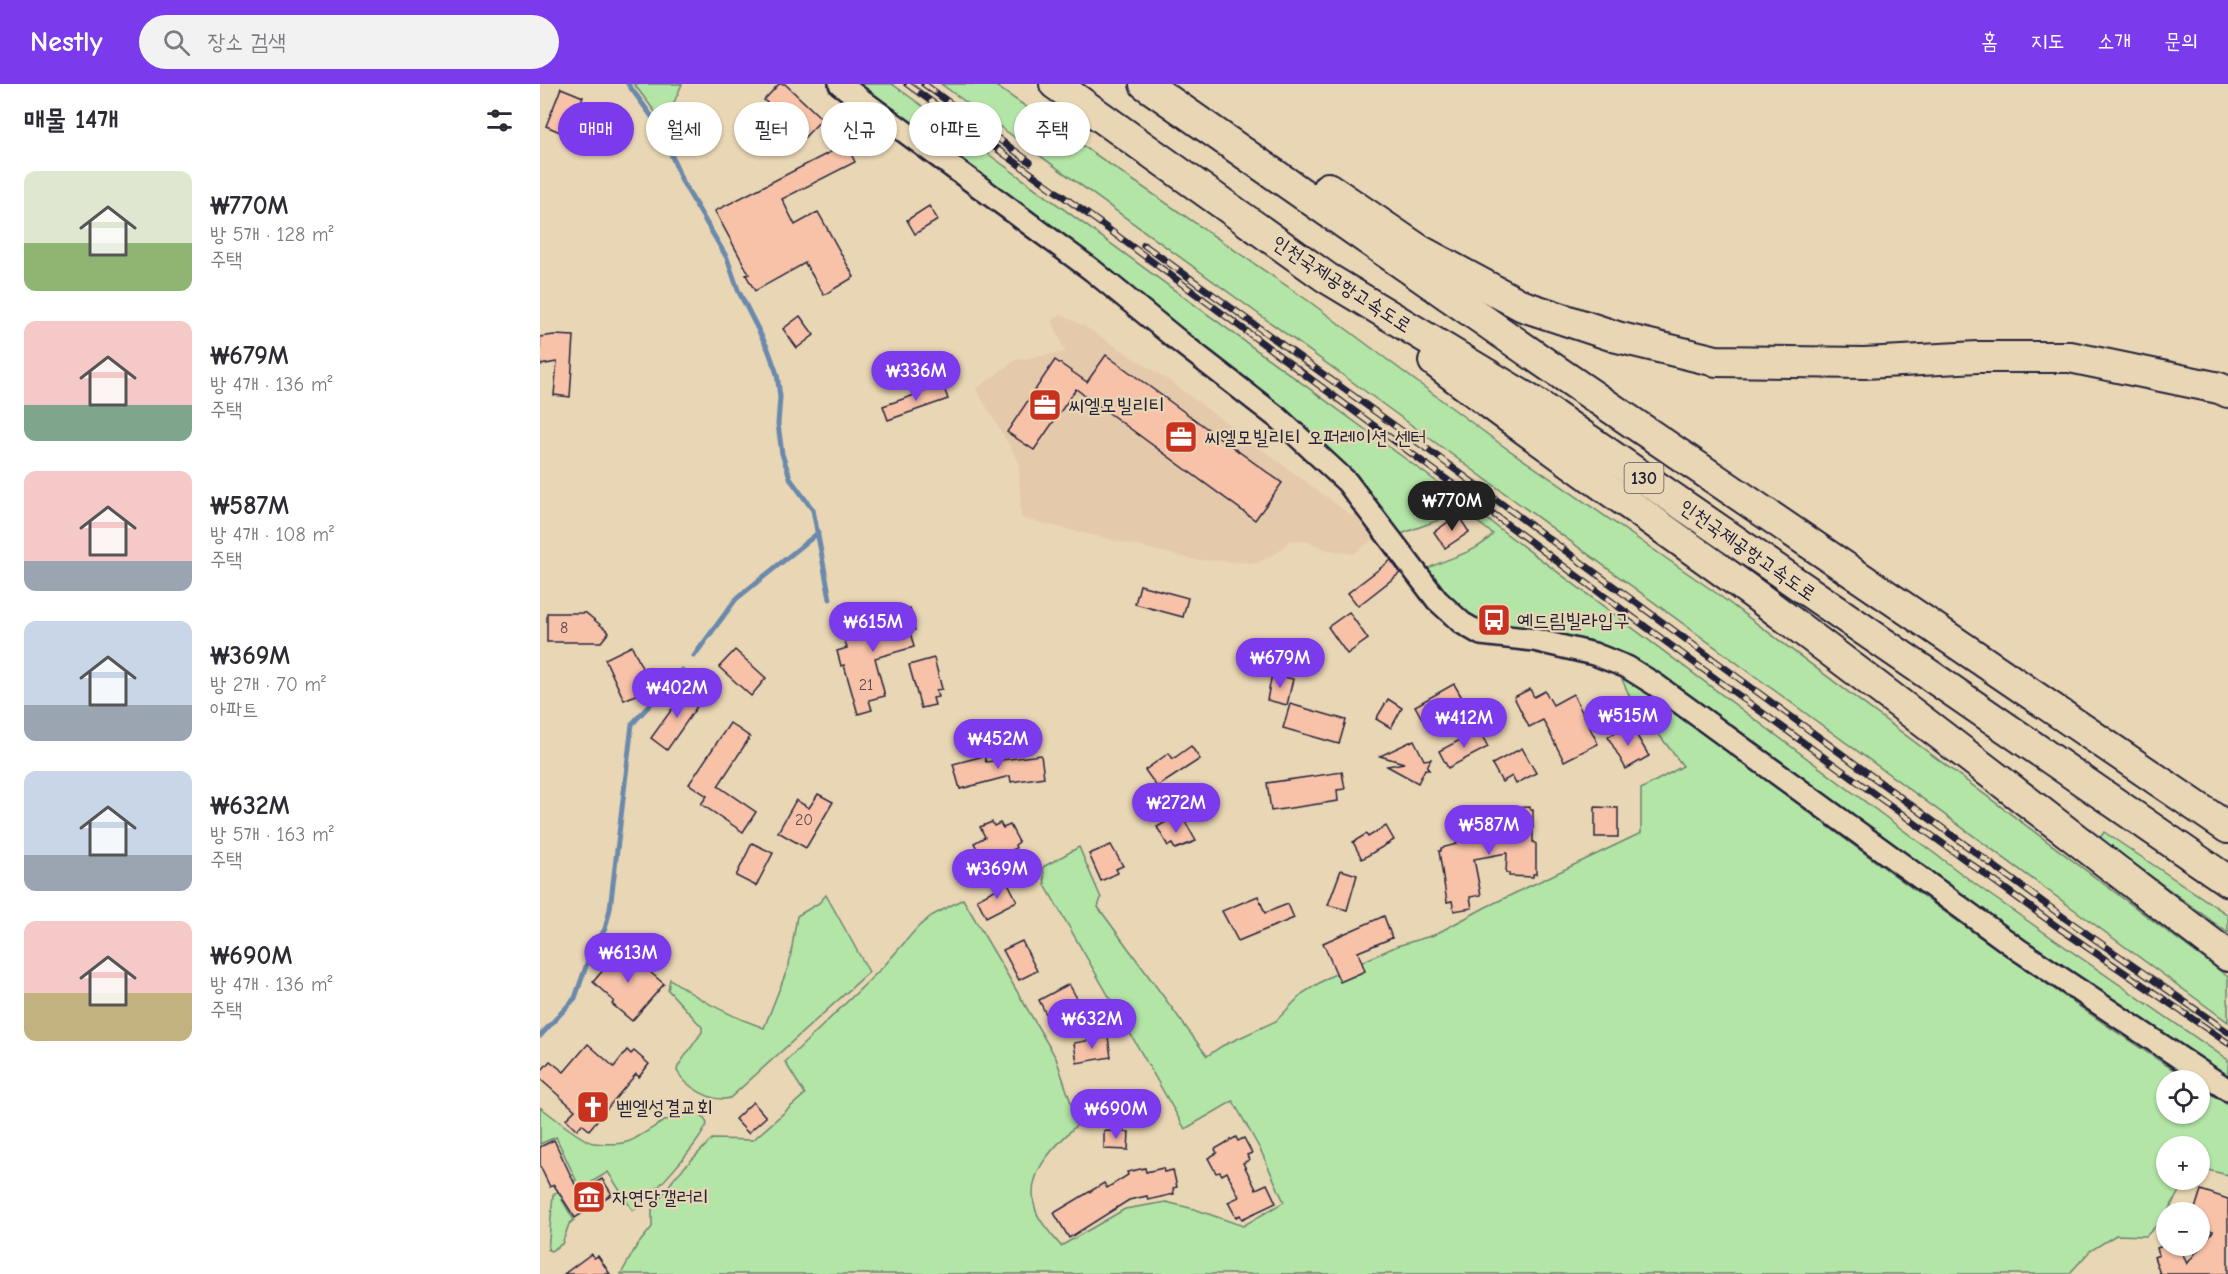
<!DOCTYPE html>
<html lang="ko">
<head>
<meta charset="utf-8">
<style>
  :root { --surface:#fff; --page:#f2f2f3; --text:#2b2b33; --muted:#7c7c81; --accent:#7c3aed }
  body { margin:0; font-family:"Comic Neue","Poor Story",sans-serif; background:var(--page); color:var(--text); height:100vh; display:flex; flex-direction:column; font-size:22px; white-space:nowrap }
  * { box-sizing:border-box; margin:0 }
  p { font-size:20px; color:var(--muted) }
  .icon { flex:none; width:33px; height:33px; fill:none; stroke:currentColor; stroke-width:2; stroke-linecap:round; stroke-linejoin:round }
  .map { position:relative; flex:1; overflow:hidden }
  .drawer { display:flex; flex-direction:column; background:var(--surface); width:540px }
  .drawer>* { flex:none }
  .top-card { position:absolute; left:18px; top:18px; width:570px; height:54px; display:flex; gap:12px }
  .controls { position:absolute; left:1616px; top:986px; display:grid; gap:12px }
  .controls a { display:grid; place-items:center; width:54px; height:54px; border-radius:50%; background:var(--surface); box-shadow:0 2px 4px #0004; font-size:30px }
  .price { position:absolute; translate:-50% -51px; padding:0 14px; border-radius:21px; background:var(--accent); color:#fff; font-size:20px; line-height:39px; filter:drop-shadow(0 2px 3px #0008) }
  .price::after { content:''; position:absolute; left:50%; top:36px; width:18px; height:14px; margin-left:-9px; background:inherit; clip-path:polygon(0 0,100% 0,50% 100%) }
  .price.on { background:#222; color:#fff }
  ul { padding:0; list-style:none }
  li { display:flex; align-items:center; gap:18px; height:150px; padding:0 24px }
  li span { display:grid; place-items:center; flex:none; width:168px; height:120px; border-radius:12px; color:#555 }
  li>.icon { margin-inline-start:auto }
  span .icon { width:72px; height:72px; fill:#fffc; stroke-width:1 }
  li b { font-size:26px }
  h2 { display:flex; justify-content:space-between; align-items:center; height:72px; padding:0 24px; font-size:26px }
  .tag { padding:0 21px; border-radius:27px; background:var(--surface); box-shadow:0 2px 4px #0004; font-size:21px; line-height:54px }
  .tag.on { background:var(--accent); color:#fff }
  header { display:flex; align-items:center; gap:36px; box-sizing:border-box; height:84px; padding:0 30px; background:var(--accent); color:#fff }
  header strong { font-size:28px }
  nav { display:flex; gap:33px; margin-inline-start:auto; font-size:21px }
  .search { width:420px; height:54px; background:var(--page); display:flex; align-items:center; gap:15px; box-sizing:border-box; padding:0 21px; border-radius:33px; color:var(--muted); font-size:22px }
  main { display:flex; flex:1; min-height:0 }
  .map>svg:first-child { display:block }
  .built { fill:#e5c9ab }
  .green { fill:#b3e5a6; stroke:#6a8470; stroke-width:1.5 }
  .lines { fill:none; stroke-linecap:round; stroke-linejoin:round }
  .stream { stroke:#6a89ac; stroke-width:5 }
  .building { fill:#f7c2a8; stroke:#22223b; stroke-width:1.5 }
  .minor-casing { stroke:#22223b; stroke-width:26 }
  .highway-casing { stroke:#22223b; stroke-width:34 }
  .minor { stroke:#e9d6b4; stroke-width:21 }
  .highway { stroke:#e9d6b4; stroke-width:30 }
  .rail-casing { stroke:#22223b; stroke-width:7 }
  .rail { stroke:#e9d6b4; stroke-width:4.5; stroke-dasharray:14; stroke-linecap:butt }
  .labels { text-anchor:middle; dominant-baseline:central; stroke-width:4.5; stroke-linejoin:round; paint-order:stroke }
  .number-label { font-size:16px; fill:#574a56 }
  .shield { fill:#e9d6b4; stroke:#5e585f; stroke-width:1.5 }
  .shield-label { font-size:18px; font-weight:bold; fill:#22223b }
  .street-label { font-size:20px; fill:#22223b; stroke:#e9d6b4 }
  .poi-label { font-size:20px; fill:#22223b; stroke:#e9d6b4; text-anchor:start }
</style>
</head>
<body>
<header>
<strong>Nestly</strong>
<div class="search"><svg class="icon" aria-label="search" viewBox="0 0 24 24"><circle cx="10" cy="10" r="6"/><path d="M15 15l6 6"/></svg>장소 검색</div>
<nav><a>홈</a><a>지도</a><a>소개</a><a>문의</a></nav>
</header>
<main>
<section class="drawer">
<h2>매물 14개<svg class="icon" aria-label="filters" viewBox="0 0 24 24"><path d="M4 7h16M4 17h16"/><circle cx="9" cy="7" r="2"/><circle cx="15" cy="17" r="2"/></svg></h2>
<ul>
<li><span style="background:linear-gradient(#dfe7d0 60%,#8fb573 0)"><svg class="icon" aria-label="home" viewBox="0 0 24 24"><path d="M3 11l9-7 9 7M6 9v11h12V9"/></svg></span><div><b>₩770M</b><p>방 5개 · 128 m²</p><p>주택</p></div></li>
<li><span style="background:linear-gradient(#f6c9c9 70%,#7fa58c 0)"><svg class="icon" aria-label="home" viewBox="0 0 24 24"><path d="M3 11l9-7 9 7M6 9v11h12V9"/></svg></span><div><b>₩679M</b><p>방 4개 · 136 m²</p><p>주택</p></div></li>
<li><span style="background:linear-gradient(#f6c9c9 75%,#9aa5b1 0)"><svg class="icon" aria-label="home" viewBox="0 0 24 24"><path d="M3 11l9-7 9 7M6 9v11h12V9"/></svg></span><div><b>₩587M</b><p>방 4개 · 108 m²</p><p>주택</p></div></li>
<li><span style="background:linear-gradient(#c9d6e8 70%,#9aa5b1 0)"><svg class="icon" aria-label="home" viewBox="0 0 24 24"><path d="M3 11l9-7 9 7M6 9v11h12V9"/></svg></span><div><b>₩369M</b><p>방 2개 · 70 m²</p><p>아파트</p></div></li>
<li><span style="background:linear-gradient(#c9d6e8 70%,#9aa5b1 0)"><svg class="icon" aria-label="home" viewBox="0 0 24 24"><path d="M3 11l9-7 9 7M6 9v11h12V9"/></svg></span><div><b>₩632M</b><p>방 5개 · 163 m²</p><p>주택</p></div></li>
<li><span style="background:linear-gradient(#f6c9c9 60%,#c2b280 0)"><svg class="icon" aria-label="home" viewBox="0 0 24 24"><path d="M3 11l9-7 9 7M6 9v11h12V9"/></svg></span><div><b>₩690M</b><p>방 4개 · 136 m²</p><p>주택</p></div></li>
</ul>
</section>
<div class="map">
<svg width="1688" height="1190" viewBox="0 0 1688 1190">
  <rect width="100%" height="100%" fill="#e9d6b4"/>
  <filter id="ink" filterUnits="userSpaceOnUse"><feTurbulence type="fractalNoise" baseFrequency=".0167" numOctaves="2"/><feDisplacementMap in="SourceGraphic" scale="12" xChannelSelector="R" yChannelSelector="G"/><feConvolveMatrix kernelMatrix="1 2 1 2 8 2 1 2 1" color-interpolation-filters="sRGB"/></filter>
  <g filter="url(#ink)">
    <!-- built -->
    <path class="built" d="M521,231L544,242L628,296L812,432L821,428L846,459L831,457L813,470L787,466L770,458L750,456L737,469L717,479L656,476L481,434L479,378L436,305L476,276L525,268L512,236Z"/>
    <!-- green -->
    <g class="green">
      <path d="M94,0H142L129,30L134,62L122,37Z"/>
      <path d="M311,0H352L377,18L893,395L1446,808L1688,976V995L1431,819L1117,589L1080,569L1036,554L986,546H958L927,535L886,491L887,485C910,472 936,470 953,450L923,427L858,451L801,381Z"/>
      <path d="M401,0H453L770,218L959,359L1172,506L1688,893V938L829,310Z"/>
      <path d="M1081,593L1117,615C1292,746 1466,877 1649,996H1626V1029H1659V1002L1688,1021V1091L1659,1084V1062H1626V1095H1646L1624,1134L1606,1152L1576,1151L1550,1167L1529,1190H81L96,1163L112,1143V1125L136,1092L172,1055L213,1056L265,1010L245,978L344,882L377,844L391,832L423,815L516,974L538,1040C514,1063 483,1090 496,1127C500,1139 513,1152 521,1162L585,1125L626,1118L654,1125L703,1142L744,1118L721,1067L693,1017L645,1045L505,801L503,783L539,763L561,814L558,823L667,972L682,962L736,937L763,909L789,893L857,862L894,851L946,823L1101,749V705L1143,682L1090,613Z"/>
      <path d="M1564,748L1688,831V849L1560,754Z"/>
      <path d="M286,811L329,888L190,1014C172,1019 146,1003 137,987L138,982L162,948V943L128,906L130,895C159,916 190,932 224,944L249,881L257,832L279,819Z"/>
      <path d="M0,1023C10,1030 44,1059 54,1059C64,1060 76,1061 87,1058C104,1054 156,1005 167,1040C160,1059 109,1115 93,1127L68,1088L22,1116L34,1136L29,1140L22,1160L11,1167L8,1166L13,1111L36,1096L16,1053L0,1060Z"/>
    </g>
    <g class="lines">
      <!-- stream -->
      <g class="stream">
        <path d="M88,0L121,45L142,97L187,174L198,206L228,265L237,290L240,313L238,340L242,370L251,396L273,426L290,515"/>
        <path d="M154,572L196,515L278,449"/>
        <path d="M0,952L35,914L51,868L65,845L70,825L92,640L142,586"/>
      </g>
    </g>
    <!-- building -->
    <g class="building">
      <path d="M239,0H245L282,35L264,54L224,16Z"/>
      <path d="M21,4L43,13L27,51L6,42Z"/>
      <path d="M41,49L56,52L53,66L38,63Z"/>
      <path d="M306,60L315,78L242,115L255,141L278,128L314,193L284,211L265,179L215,207L206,191L209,190L175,127Z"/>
      <path d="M389,122L398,136L375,150L367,136Z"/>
      <path d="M260,232L274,251L257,264L243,245Z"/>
      <path d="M14,251L34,252L30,313L14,311L17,278L0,281V253Z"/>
      <path d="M566,271L742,399L715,436L536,305L494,366L467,348L515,276L547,298Z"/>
      <path d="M403,301L408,315L348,336L343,322Z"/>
      <path d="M918,431L929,448L905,464L894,448Z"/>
      <path d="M851,476L860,489L818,522L808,509Z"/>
      <path d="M600,501L648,514L643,533L595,520Z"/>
      <path d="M370,524L375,546L370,548L374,563L335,574L345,612L329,616L332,626L318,630L304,581L301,582L297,567L307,564L301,543Z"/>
      <path d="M809,528L828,555L807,570L788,543Z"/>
      <path d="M7,529H46L69,548L61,558H7Z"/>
      <path d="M92,562L107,595L94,601L98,610L84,616L65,575Z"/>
      <path d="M195,566L226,594L211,612L179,583Z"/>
      <path d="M394,574L402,605L396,606L398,613L393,614L395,621L381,624L369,581Z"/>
      <path d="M732,590L753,595L747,621L727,616Z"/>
      <path d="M914,600L924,617L884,638L875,622Z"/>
      <path d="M148,603L163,614L127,666L111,654Z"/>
      <path d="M990,605L994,613L1005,607L1013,621L1033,610L1058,660L1024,677L1003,636L989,643L974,613Z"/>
      <path d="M848,615L862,624L851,644L836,635Z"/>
      <path d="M750,620L806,636L799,660L743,644Z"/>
      <path d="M190,639L210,653L178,702L216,728L203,748L161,720L167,712L149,700Z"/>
      <path d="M1090,640L1109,672L1086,685L1068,653Z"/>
      <path d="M939,646L948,663L908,684L899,667Z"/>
      <path d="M874,656L884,676L891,675L887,683L889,686L885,685L878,699L847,682L864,679L840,672Z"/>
      <path d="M651,662L660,675L617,703L605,686L629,669L633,675Z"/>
      <path d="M982,664L996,689L976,700L972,692L962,698L952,680Z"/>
      <path d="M501,671L504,693L471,698L470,692L420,705L413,680L444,672L446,678Z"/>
      <path d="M802,688L805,705L797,706L798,717L731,727L727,699Z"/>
      <path d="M278,710L293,718L266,764L238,748L256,716L269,724Z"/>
      <path d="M990,723V726H993V758L996,760V790H993V793L969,792V789H966L967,769L934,775L941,811L930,813L932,824L914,827L912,817L907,818L899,767H901V764L917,760L916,756L960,748V726H964L963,724Z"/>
      <path d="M1055,723L1078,724V753H1055Z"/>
      <path d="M631,735L634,741L644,736L656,757L635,765L632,760L628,762L617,743Z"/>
      <path d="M452,738L454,742L460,739L463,744L470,741L479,758L475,761L476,764L445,780L434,759L445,753L440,743Z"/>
      <path d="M846,742L854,756L822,775L813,758L826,750L828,753Z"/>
      <path d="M212,759L233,769L216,802L196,792Z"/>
      <path d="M571,761L583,782L576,785L578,789L561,797L549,770Z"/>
      <path d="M801,786L817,791L807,826L788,821Z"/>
      <path d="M468,799L477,817L446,833L437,815Z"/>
      <path d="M718,812L725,829L748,820L754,834L698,857L682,827Z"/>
      <path d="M844,832L852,854L818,868L825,887L800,898L783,859Z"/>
      <path d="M482,857L497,887L479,896L463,866Z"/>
      <path d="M82,864L124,900L92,937L72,920L74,917L53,898Z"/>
      <path d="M529,900L539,918L508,934L499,916Z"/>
      <path d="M568,953L571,973L537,979L534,959Z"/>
      <path d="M48,960L74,983L87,966L91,970L94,967L109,980L99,993L96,990L49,1046L42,1040L37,1046L26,1035L35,1026L0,995V988L10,977L24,988Z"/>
      <path d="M213,1018L226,1033L208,1049L195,1035Z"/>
      <path d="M564,1047L589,1048L588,1066L564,1065Z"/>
      <path d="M696,1053L698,1057L704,1054L712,1069L707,1071L709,1076L703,1079L716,1105L727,1100L736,1119L702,1135L700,1131L696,1133L688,1118L699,1113L687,1088L682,1091L680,1088L676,1089L668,1074L677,1069L675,1065Z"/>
      <path d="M14,1056L39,1109L62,1095L72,1110L35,1134L14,1101L10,1103L0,1082V1063Z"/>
      <path d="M605,1084L606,1088L623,1084L624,1088L633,1086L637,1103L633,1104L634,1110L608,1116L607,1112L589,1116L529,1154L514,1129L564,1099L567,1104L588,1091L587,1088Z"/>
      <path d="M1661,1106L1688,1115V1190H1620L1614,1173L1619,1171L1617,1164L1626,1161H1639L1647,1180L1673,1147L1659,1142V1128H1654Z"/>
      <path d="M51,1170L54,1174L58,1172L70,1190H24Z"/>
    </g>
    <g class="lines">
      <defs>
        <path id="minor" d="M300,0L552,186L640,258L738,334L807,398L897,516L922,539L941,550L994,556L1054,570L1087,583L1116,601L1479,866L1688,1006"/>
        <g id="highway">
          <path d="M515,0L787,194L998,321L1688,797"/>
          <path d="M605,0L1005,279L1688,744"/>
          <path d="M788,104L879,166L983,222L1077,253L1176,277L1324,279L1438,273H1530L1679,304L1688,308"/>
          <path d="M894,277C1008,366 1129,446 1245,533C1394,644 1540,759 1688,872"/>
        </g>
      </defs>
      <!-- minor casing -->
      <use href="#minor" class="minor-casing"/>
      <!-- highway casing -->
      <use href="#highway" class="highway-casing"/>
      <!-- minor -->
      <use href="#minor" class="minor"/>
      <!-- highway -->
      <use href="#highway" class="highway"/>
      <defs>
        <g id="rail">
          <path d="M367,0L560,139L1183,600L1519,844L1688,959"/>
          <path d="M384,0L490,78"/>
          <path d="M604,161L894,370L1526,835L1688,948"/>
        </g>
      </defs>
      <!-- rail casing -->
      <use href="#rail" class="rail-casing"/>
      <!-- rail -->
      <use href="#rail" class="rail"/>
    </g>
  </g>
  <!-- icons -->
  <defs>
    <symbol id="office-square" viewBox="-11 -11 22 22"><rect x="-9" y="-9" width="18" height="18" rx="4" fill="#c8321e" stroke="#e9d6b4"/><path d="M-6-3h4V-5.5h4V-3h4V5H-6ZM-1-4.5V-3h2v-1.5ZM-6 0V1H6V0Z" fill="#fff"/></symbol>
    <symbol id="bus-square" viewBox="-11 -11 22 22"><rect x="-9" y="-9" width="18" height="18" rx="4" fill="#c8321e" stroke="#e9d6b4"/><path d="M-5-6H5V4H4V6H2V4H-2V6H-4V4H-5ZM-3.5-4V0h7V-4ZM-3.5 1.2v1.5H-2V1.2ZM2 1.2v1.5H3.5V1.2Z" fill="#fff"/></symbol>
    <symbol id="church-square" viewBox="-11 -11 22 22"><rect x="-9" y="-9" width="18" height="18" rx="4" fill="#c8321e" stroke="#e9d6b4"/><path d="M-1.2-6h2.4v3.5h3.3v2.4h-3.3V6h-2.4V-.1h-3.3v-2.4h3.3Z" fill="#fff"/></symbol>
    <symbol id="museum-square" viewBox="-11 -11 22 22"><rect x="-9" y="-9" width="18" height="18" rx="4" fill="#c8321e" stroke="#e9d6b4"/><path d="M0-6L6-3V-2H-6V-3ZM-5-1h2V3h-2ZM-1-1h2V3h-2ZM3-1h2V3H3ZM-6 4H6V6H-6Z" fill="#fff"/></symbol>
  </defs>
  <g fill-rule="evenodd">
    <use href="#office-square" x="486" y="302" width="38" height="38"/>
    <use href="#office-square" x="622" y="334" width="38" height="38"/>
    <use href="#bus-square" x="935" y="517" width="38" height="38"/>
    <use href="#church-square" x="34" y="1004" width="38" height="38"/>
    <use href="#museum-square" x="30" y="1094" width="38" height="38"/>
  </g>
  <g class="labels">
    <!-- number labels -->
    <g class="number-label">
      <text x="24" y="544">8</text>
      <text x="326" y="601">21</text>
      <text x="264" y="736">20</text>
    </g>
    <!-- shield labels -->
    <rect class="shield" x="1084.5" y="379" width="39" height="30" rx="4.5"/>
    <g class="shield-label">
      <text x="1104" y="394">130</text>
    </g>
    <!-- street labels -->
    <g class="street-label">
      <text transform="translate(802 200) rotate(33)">인천국제공항고속도로</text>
      <text transform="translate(1208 466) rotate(35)">인천국제공항고속도로</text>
    </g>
    <!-- poi labels -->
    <g class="poi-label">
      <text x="528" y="321">씨엘모빌리티</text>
      <text x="664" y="353">씨엘모빌리티 오퍼레이션 센터</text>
      <text x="977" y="536">예드림빌라입구</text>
      <text x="76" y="1023">벧엘성결교회</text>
      <text x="72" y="1113">자연당갤러리</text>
    </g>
  </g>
</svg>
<div class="controls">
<a><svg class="icon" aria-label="locate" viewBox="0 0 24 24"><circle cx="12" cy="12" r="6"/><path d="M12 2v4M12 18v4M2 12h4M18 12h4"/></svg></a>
<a>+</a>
<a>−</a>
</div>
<b class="price" style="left:376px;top:318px">₩336M</b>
<b class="price on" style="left:912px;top:448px">₩770M</b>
<b class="price" style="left:333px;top:569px">₩615M</b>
<b class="price" style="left:740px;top:605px">₩679M</b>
<b class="price" style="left:137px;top:635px">₩402M</b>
<b class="price" style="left:1088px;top:663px">₩515M</b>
<b class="price" style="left:924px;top:665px">₩412M</b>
<b class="price" style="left:458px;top:686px">₩452M</b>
<b class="price" style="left:636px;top:750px">₩272M</b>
<b class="price" style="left:949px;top:772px">₩587M</b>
<b class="price" style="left:457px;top:816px">₩369M</b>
<b class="price" style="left:88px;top:900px">₩613M</b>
<b class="price" style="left:552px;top:966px">₩632M</b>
<b class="price" style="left:576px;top:1056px">₩690M</b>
<div class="top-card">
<a class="tag on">매매</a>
<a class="tag">월세</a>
<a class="tag">필터</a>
<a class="tag">신규</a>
<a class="tag">아파트</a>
<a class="tag">주택</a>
</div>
</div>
</main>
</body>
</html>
